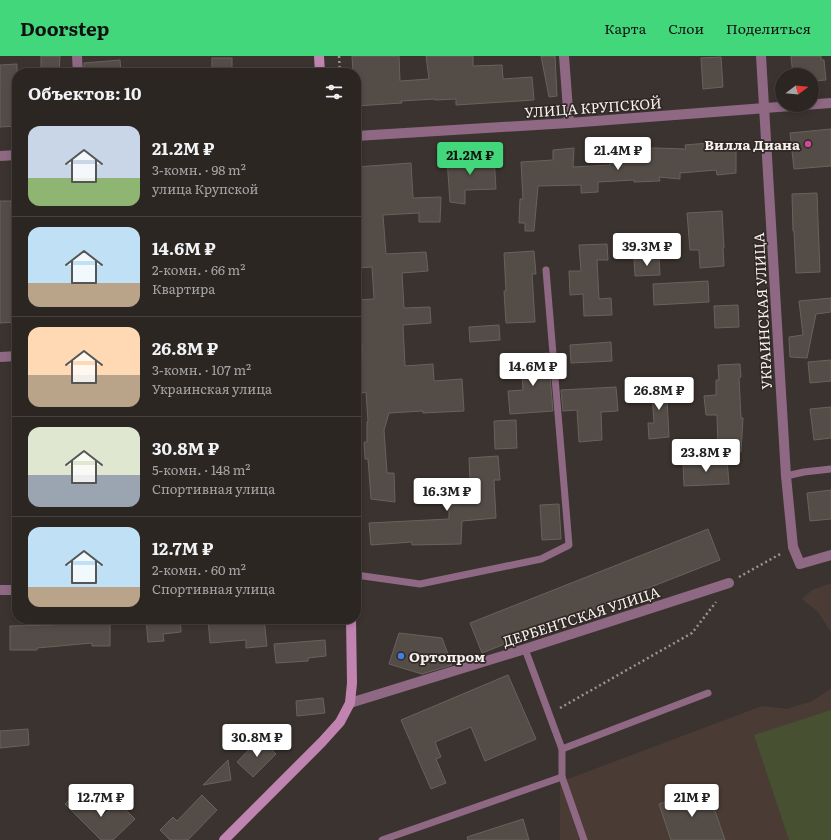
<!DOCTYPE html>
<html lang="ru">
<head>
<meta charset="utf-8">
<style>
  :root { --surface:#2c2623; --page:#383230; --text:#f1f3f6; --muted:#a6a5a6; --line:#484341; --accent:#43d77b }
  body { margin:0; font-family:Literata,serif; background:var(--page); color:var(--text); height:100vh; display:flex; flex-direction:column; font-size:15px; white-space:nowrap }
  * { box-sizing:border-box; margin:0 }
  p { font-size:13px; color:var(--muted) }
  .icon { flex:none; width:22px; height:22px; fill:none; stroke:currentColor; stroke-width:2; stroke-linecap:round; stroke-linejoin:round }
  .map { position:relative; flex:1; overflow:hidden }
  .panel { position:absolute; left:12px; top:12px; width:349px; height:556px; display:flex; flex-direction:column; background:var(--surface); border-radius:16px; box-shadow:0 2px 6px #0003,0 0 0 1px var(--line) }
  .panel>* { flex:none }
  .needle { width:26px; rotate:74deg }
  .fabs { position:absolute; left:775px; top:12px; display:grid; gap:8px }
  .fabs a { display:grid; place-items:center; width:44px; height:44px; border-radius:50%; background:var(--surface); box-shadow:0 2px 6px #0003,0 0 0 1px var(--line); font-size:20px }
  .price { position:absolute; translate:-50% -34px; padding:0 9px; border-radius:4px; background:#fff; color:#222; font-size:13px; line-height:26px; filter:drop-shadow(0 1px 2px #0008) }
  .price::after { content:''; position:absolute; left:50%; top:24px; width:12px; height:9px; margin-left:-6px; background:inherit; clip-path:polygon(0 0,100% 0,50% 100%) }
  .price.current { background:var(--accent); color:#111 }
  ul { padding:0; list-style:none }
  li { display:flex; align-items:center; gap:12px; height:100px; padding:0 16px }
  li+li { border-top:1px solid var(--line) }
  li span { display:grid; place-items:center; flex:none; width:112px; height:80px; border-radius:12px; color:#555 }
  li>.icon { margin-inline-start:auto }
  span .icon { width:48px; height:48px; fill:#fffc; stroke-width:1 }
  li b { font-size:17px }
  h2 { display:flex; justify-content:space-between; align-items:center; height:48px; padding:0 16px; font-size:17px }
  header { display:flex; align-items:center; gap:24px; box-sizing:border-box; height:56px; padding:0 20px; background:var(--accent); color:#111 }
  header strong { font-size:19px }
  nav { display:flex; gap:22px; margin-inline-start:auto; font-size:14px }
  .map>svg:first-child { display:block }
  .built { fill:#4a3c34 }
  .green { fill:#475132 }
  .building { fill:#544d47; stroke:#69625c }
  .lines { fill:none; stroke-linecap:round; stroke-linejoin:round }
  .path { stroke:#9a9490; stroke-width:2.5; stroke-dasharray:2 3; stroke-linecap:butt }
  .service { stroke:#8f6884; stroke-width:7 }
  .minor { stroke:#8f6884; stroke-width:10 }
  .secondary { stroke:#c183b0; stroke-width:10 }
  .hotel-dot { fill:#d1479c; stroke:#312925; stroke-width:1.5 }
  .shop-dot { fill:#3f7fe0; stroke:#312925; stroke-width:1.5 }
  .labels { text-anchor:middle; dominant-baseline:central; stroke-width:3.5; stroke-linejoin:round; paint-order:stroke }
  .street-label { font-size:14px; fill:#f7f2ef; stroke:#312925 }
  .poi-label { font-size:14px; font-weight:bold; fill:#f7f2ef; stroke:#312925; text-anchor:end }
</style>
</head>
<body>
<header>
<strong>Doorstep</strong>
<nav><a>Карта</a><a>Слои</a><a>Поделиться</a></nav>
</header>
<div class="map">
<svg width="831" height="784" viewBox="0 0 831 784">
  <rect width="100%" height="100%" fill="#3b332f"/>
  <!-- built -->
  <g class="built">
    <path d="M831,527V576L818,556L802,543L812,534Z"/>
    <path d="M831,631V784H560V726L762,650L787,653L812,645L829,634Z"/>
  </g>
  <!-- green -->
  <path class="green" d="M831,654V784H789L754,679Z"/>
  <!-- building -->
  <g class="building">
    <path d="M41,0H60L59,17L41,13Z"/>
    <path d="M352,0H399L400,25L429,23L426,0H473V10L502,9L503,23L532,21L534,44L456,49V43L435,44V43L401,45L402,47L356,50V17H353Z"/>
    <path d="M541,0H555L557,40L549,41Z"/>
    <path d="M791,0H821V4H824L826,24L812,25V19H793Z"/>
    <path d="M721,1L723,31L703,33L701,2Z"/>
    <rect x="212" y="2" width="20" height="15"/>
    <path d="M120,4L121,17H84V7Z"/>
    <path d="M17,8V70L0,71V9Z"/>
    <path d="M831,73V110L794,113L790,77Z"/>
    <path d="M708,87V95L736,93V117L717,119L716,114L680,117V123L659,121L660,125L634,126V124L598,126V136L581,137V129L538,130L534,175H525V167H519L520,143H523L521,106L553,104V94L574,92L573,111L610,109L609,97L633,96L632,93L655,92L686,93L685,89Z"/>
    <path d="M494,101L496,133L465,134V148L450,146L447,103Z"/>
    <path d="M411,107L413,142L441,141L440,166H419V157L383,159L386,198L426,196L428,215L402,217L404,252L430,251L431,267L403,269L405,310L433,308L434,325L462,323L464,355L423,357V355L389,357L384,374L387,417H394L395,446L371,443L368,403H365L364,386H367V366L368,365L366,336L361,337L362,289H359L358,263H356V244L374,243L372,211L356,212V111Z"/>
    <path d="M817,137L820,216L796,217L794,175H793L792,138Z"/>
    <path d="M0,145H11V151H17V176L13,175L17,237V266L0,267Z"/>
    <path d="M722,155L724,192H723L724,210L700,212L699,194H690L687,157Z"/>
    <path d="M607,188L608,204H597L599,243L611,242L612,259L584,260L583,238L570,239L569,215H581L579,189Z"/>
    <path d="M534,195L536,218H532L535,266L506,267L504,235H506L504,197Z"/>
    <path d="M659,202L660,219L635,220L634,203Z"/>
    <path d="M708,225L709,246L654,249L653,228Z"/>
    <path d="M831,242V256L816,258L807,302L790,301L789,281L803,279L799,245Z"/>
    <path d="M738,249L739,271L715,272L714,250Z"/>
    <path d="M499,269L500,284L470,286L469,271Z"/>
    <path d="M611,286L612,305L571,307L570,289Z"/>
    <path d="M548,297L553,355L510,358L508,335L523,334L521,299Z"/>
    <path d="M831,304V325L810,327L808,306Z"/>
    <path d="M740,308L741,321L739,322L741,362H743L741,396L718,392L717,359H706L704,340L716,339V324H719L718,309Z"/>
    <path d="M666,323L669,381L649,383L648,367H654L651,324Z"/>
    <path d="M616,331L618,355L601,356L602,384L579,386L577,354L563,355L561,334Z"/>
    <path d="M831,351V382L814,384L810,353Z"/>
    <path d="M516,364L517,392L495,393L494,365Z"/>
    <path d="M498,400L500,424H494L496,462L462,465L461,488L412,489V486L371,489L369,467L449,463V449L471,446L469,402Z"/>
    <path d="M727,403L729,428L684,430L683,406Z"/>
    <path d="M831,434V463L810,465L807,437Z"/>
    <path d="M559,448L561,483L542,484L540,449Z"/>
    <path d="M708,473L720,504L482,597L470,567Z"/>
    <path d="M70,563L71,567L110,566V590H92V587L37,592V594H10V570L54,569V565Z"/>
    <path d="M146,563H180L181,576L163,578L164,585L148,586Z"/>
    <path d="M208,563H264L267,590L246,592V584L210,587Z"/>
    <path d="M399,577L442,582L452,609L422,618L389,608Z"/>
    <path d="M325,584L326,600L308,602V605L276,607L274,588Z"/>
    <path d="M508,619L536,683L485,705L471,671L435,686L441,701L436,703L446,727L431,733L401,664Z"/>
    <path d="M323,642L325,657L297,660L296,645Z"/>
    <path d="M28,673L29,689L0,692V675Z"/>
    <path d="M260,682L276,698L253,721L237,706Z"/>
    <path d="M228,704L231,724L203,729Z"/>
    <path d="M707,732L725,784H671L659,748Z"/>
    <path d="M78,735L103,760L118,746L135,763L113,784H101L65,748Z"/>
    <path d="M202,739L217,754L188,784H170L160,774L173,761L177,765Z"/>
    <path d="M523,763L529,784H468L467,781Z"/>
  </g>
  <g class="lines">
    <!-- path -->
    <g class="path">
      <path d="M339,0L340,17"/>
      <path d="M739,521L782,497"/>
      <path d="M560,652L692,577L716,546"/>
    </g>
    <!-- service -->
    <g class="service">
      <path d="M786,420L804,416L831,413"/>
      <path d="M356,519L420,528L541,503L569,489L546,214"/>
      <path d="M525,593L562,693V721L584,784"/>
      <path d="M562,693L708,637"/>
      <path d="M382,784L562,721"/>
    </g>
    <!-- minor -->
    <g class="minor">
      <path d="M77,0L78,17"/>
      <path d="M564,0L569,67"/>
      <path d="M761,0L786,420L793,491L800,508L831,499"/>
      <path d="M356,80L569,67L831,47"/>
      <path d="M0,100L17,99"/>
      <path d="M0,301L17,300"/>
      <path d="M0,534H17"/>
      <path d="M350,647L525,593L729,527"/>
    </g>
    <!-- secondary -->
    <g class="secondary">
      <path d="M319,0L320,17"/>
      <path d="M224,784L322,686L340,666L350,647L352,627L351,563"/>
    </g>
  </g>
  <!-- markers -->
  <circle class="hotel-dot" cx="808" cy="88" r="4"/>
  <circle class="shop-dot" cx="401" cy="600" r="4"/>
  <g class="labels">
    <!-- street labels -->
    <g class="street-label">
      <text transform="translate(593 51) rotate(-4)">УЛИЦА КРУПСКОЙ</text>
      <text transform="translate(762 255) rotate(-93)">УКРАИНСКАЯ УЛИЦА</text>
      <text transform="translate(581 560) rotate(-18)">ДЕРБЕНТСКАЯ УЛИЦА</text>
    </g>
    <!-- poi labels -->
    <g class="poi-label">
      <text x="800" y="88">Вилла Диана</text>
      <text x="409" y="600" text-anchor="start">Ортопром</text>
    </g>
  </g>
</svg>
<div class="fabs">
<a><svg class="needle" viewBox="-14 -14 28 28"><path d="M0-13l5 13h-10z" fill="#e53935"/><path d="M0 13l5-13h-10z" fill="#a6a5a6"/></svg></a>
</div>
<b class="price" style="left:618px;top:115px">21.4M ₽</b>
<b class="price current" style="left:470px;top:120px">21.2M ₽</b>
<b class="price" style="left:647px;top:211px">39.3M ₽</b>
<b class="price" style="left:533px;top:331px">14.6M ₽</b>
<b class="price" style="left:659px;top:355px">26.8M ₽</b>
<b class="price" style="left:706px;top:417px">23.8M ₽</b>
<b class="price" style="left:447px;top:456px">16.3M ₽</b>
<b class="price" style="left:257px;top:702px">30.8M ₽</b>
<b class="price" style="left:101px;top:762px">12.7M ₽</b>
<b class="price" style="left:692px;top:762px">21M ₽</b>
<section class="panel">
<h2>Объектов: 10<svg class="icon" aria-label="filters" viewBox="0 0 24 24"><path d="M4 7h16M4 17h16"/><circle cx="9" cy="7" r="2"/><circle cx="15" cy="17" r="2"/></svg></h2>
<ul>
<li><span style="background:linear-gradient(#c9d6e8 65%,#8fb573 0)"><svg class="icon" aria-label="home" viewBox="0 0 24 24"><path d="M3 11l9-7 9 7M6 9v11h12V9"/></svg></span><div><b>21.2M ₽</b><p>3-комн. · 98 m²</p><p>улица Крупской</p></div></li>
<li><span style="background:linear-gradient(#bfe0f5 70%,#b9a48a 0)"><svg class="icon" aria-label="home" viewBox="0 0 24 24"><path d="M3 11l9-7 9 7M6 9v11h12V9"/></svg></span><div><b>14.6M ₽</b><p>2-комн. · 66 m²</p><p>Квартира</p></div></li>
<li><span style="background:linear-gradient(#ffd9b3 60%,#b9a48a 0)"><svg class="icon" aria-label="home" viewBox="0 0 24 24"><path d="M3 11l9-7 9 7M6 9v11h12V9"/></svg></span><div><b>26.8M ₽</b><p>3-комн. · 107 m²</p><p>Украинская улица</p></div></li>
<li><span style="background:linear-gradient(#dfe7d0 60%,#9aa5b1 0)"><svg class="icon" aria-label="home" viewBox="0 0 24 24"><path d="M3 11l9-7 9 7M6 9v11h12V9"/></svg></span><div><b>30.8M ₽</b><p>5-комн. · 148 m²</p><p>Спортивная улица</p></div></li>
<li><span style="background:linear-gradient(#bfe0f5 75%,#b9a48a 0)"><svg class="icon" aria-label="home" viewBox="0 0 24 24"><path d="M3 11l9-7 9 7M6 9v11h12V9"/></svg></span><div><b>12.7M ₽</b><p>2-комн. · 60 m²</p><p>Спортивная улица</p></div></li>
</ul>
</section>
</div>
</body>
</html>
